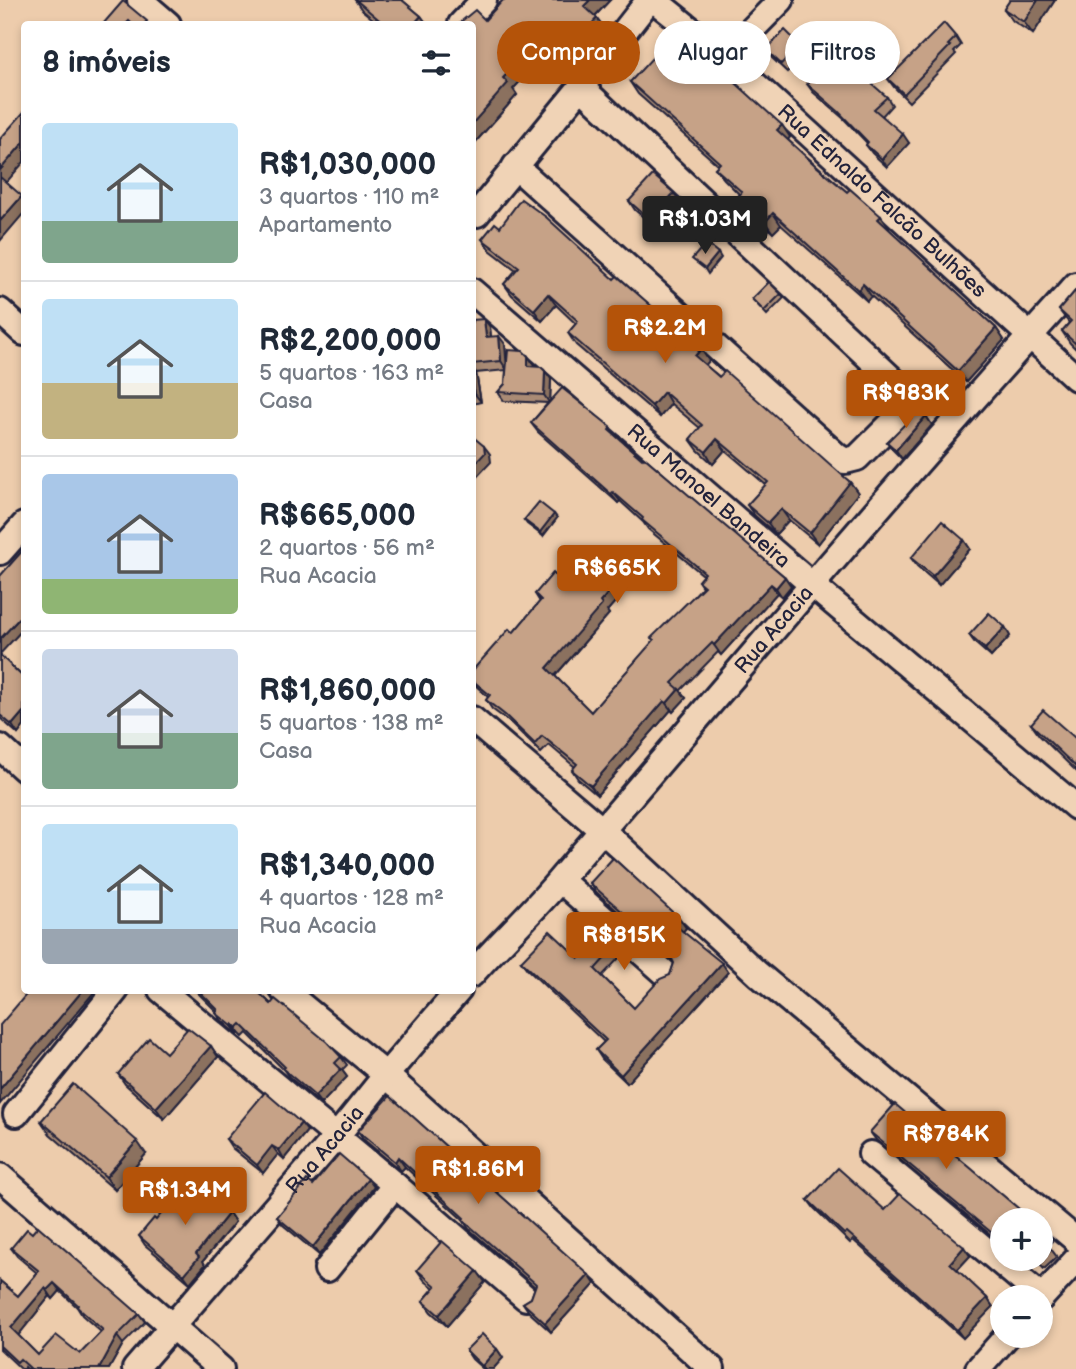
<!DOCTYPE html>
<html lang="pt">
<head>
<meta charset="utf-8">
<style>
  :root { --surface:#fff; --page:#f6f6f7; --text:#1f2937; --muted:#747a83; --line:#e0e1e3; --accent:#b45309 }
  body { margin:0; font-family:"Balsamiq Sans",sans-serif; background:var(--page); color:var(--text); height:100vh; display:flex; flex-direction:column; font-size:26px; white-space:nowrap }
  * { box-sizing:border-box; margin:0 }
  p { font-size:23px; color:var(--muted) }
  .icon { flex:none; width:38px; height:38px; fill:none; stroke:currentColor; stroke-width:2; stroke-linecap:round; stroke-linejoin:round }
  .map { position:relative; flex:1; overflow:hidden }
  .side { position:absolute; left:21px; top:21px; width:455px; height:973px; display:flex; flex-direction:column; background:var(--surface); border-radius:7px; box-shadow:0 4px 10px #0003 }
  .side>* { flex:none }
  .banner { position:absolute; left:497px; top:21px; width:472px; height:63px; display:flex; gap:14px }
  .fabs { position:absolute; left:990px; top:1208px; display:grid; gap:14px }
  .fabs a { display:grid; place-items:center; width:63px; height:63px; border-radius:50%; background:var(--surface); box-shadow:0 4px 10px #0003; font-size:35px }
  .price { position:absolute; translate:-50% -60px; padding:0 16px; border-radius:7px; background:var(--accent); color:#fff; font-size:23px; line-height:46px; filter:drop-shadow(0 2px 4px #0008) }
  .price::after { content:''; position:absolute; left:50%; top:42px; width:21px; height:16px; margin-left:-10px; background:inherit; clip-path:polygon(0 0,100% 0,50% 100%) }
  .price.on { background:#222; color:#fff }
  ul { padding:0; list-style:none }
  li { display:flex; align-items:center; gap:21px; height:175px; padding:0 21px }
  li+li { border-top:2px solid var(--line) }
  li span { display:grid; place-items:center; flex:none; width:196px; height:140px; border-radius:7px; color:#555 }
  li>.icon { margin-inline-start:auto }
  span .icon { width:84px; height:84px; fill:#fffc; stroke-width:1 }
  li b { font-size:30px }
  h2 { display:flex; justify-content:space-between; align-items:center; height:84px; padding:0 21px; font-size:30px }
  .chip { padding:0 24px; border-radius:32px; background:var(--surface); box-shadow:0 4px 10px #0003; font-size:24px; line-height:63px }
  .chip.on { background:var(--accent); color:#fff }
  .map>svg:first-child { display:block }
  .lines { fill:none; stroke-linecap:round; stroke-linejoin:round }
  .minor-casing { stroke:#22223b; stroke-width:30 }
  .minor { stroke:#f0d3b6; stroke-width:24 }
  .wall { fill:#aa8b74; stroke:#22223b; stroke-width:2; fill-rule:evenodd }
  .shaded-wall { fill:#8b715e; stroke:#22223b; stroke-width:2 }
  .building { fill:#c6a287; stroke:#22223b; stroke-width:2; fill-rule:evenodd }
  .labels { text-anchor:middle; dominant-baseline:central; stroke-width:5; stroke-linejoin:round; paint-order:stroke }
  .street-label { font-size:21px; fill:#22223b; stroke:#f0d3b6 }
</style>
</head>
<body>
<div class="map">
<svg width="1076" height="1369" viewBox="0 0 1076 1369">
  <rect width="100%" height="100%" fill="#edccac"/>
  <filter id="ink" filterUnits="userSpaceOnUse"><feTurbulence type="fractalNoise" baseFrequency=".0143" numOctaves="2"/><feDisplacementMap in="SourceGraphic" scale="14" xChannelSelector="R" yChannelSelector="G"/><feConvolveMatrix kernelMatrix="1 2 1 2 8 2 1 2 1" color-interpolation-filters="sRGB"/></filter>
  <g filter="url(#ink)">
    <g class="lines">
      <defs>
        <g id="minor">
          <path d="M140,0L168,24"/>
          <path id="s1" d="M654,0L725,57L1076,378"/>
          <path d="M461,24L484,0"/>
          <path d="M725,57L781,0"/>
          <path d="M515,166L837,456L845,461L857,458L901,414L905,401L902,390L894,381L581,87"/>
          <path d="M477,214L581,87L649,0"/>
          <path id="s2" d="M472,291L811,584L1076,807"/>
          <path d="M0,311L24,333"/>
          <path d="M0,552L24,525"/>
          <path d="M472,719L602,830L758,974L1076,1240"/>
          <path d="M0,747L24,769"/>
          <path d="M560,880L665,973"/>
          <path id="s3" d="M472,974C501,941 534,911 562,877C732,679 900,479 1076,285"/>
          <path d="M161,990L395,1185L526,1298"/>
          <path d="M283,990L386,1075L712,1369"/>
          <path d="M16,1114L116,990"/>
          <path d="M871,1154L1042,1297"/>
          <path d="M0,1176L221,1369"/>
          <path d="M327,1269L395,1185"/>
          <path d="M1041,1298L1076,1260"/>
          <path id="s4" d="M135,1369L336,1137L386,1075L459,990"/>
          <path d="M978,1369L1008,1335"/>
        </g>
      </defs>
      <!-- minor casing -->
      <use href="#minor" class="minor-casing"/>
      <!-- minor -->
      <use href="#minor" class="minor"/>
    </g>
    <!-- wall -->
    <g class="wall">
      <path d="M355,0H402L421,16L427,24H379L362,10Z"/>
      <path d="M503,0H610L595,16L606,30L583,55L570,43L546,70L538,62L513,89L517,95L472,146L485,20Z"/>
      <path d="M1010,0H1055L1033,34L1013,21L1004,9Z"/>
      <path d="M956,37L961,45L954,52L956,54L909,102L894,87L888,79Z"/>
      <path d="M800,45L806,53L787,72L772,58L766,50Z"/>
      <path d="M630,82L782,125L790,137L788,140L847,192L889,228L888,229L996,328L1004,340L966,382L871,296L867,301L781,225L773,233L746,209L738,197L740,195L724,179L715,168L718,165L638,94Z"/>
      <path d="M807,84L887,97L892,105L882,116L909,143L887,167L872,153L866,145L867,143L844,119L813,92Z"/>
      <path d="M629,201L680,202L656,228L635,210Z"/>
      <path d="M500,227L614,279L701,349L709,361L705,365L850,482L858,493L818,544L789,520L776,534L755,516L747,505L766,485L725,450L713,464L698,450L690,439L700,428L671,404L660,417L576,345L568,333L576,324L556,305L542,321L512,295L504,284L516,270L490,250L482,239Z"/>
      <path d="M1076,290V349L1070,343L1062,331L1069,323L1059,310Z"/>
      <path d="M781,294L784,298L767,315L752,299Z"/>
      <path d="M472,320L490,327L491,337L505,344L507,363L528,356L534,365V366L545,371L551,379L550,402L618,437L642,459L785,577L791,586L782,597L777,593L721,655L718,652L680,691L686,698L673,712L671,710L597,795L578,779L572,770L575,767L549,745L541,753L512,724L492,709L486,700L488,697L472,682V671L513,633L540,602L535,594L556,576L602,566L623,576L629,586L607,611L609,614L555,676L591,712L702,587L698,581L703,575L648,529L643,522L620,501L618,503L538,432L531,423L548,403L504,401L498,392L505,384L506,370L476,373L481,402L472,404Z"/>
      <path d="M926,416L932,425L902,459L893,450L887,442Z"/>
      <path d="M554,514L557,518L543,536L527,524L524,520Z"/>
      <path d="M964,540L970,549L939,585L917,566L911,558Z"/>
      <path d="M1005,627L1010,636L991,657L975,643L969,635Z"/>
      <path d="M0,655L24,678V726L18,734L0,718Z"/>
      <path d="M1031,724L1075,738L1076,737V771L1039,735Z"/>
      <path d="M590,883L680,919L686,928L682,932L728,972L627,1083L602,1059L596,1050L604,1042L527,969L521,961L579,958L616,946L622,955L602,976L634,1008L670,975L674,963L672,960L596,892Z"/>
      <path d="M195,990H256L271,1004L341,1057L347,1065L342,1070L347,1077L321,1104L289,1077L283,1069L247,1033L243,1037L239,1033L238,1035L222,1021L216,1013L217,1012Z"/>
      <path d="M211,1046L218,1057L164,1119L125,1084L118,1074L166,1053Z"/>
      <path d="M41,1121L146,1154L115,1190L50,1134Z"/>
      <path d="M301,1123L307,1131L284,1159L278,1154L263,1173L232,1148L226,1139Z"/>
      <path d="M358,1131L589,1275L595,1284L551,1332L529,1312L523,1303L531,1298L535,1287L469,1229L463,1220L405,1167L401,1171L364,1140Z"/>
      <path d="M870,1132L1003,1220V1245L876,1140Z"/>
      <path d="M374,1187L319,1255L283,1225L277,1217Z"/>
      <path d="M808,1200L885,1210L970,1256L957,1270L987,1298L993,1307L963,1338L853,1240L850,1243L814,1208Z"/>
      <path d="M229,1213L235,1222L203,1261L205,1265L190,1283L145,1245L139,1236L156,1220Z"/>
      <path d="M1041,1228L1046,1232L1052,1241L1048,1245L1057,1257L1044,1269L1035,1259L1028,1266L1019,1258H1041Z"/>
      <path d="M11,1248L139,1314L145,1322L123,1344L109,1369H27L25,1367L24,1369H21L0,1349V1281L18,1296L37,1273L17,1256ZM60,1291L77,1307L82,1315L101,1332L80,1354L38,1355L18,1335L50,1296L53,1299Z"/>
      <path d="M417,1270L477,1271L485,1282L447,1326L431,1312L423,1301L434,1288L425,1281Z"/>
      <path d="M497,1349L503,1358L493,1369H483L472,1359L466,1350Z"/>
    </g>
    <!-- shaded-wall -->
    <g class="shaded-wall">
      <path d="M590,0H610L593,18L584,6Z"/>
      <path d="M1038,0H1055L1033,34L1024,22Z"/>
      <path d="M421,16L427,24H414Z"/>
      <path d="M597,18L606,30L583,55L575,43Z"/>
      <path d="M561,31L570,43L546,70L537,57Z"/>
      <path d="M529,50L538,62L513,89L517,95L472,146V124L503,78Z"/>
      <path d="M782,125L790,137L786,142L777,130Z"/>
      <path d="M903,134L909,143L887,167L882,159Z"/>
      <path d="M24,142V162L4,185L0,178V170Z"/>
      <path d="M674,193L680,202L656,228L650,220Z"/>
      <path d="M22,196L24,200V213L0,241V221Z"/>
      <path d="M773,213L781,225L773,233L765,222Z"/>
      <path d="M881,216L889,228L886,231L878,219Z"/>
      <path d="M718,253L721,258L708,274L705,269Z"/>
      <path d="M863,284L871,296L867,301L858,290Z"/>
      <path d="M548,294L556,305L542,321L534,310Z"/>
      <path d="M484,319L490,327L492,346L486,337Z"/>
      <path d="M996,328L1004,340L966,382L958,371Z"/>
      <path d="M499,336L505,344L507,370L501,361Z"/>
      <path d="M701,349L709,361L703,368L695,356Z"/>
      <path d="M528,356L534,365V374L528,366Z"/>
      <path d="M472,367L476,373L481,402L475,394L472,378Z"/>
      <path d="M545,371L551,379L550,404L544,395Z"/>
      <path d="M664,392L671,404L660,417L652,406Z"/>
      <path d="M926,416L932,425L902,459L896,450Z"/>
      <path d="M717,439L725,450L713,464L706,452Z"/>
      <path d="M484,446L490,454L491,462L472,482V467Z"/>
      <path d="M850,482L858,493L818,544L810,533Z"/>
      <path d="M613,492L620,501L618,503L611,494Z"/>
      <path d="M781,509L789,520L776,534L768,523Z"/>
      <path d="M554,514L557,518L543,536L540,532Z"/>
      <path d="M964,540L970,549L939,585L933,576Z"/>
      <path d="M623,576L629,586L607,611L609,614L553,678L547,668L600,602Z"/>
      <path d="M785,577L791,586L782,597L776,588Z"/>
      <path d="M771,584L777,593L721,655L714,645Z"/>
      <path d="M24,613V628L0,654V639Z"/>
      <path d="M1005,627L1010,636L991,657L985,649Z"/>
      <path d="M679,689L686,698L673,712L667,703Z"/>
      <path d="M664,701L671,710L597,795L591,786Z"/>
      <path d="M24,711V726L18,734L12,725Z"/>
      <path d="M680,919L686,928L681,934L675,925Z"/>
      <path d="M722,963L728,972L627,1083L621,1075Z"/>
      <path d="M83,990H96L0,1104V1089Z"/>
      <path d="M233,1024L239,1033L238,1035L232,1026Z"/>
      <path d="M211,1046L218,1057L164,1119L156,1108Z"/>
      <path d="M341,1069L347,1077L321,1104L315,1096Z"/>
      <path d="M301,1123L307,1131L284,1159L279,1150Z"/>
      <path d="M137,1141L146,1154L115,1190L106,1177Z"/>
      <path d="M272,1146L278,1154L263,1173L257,1165Z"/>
      <path d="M398,1157L405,1167L401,1171L395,1162Z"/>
      <path d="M368,1179L374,1187L319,1255L313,1247Z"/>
      <path d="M229,1213L235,1222L203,1261L205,1265L190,1283L184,1275L196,1254Z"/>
      <path d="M964,1247L970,1256L956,1271L950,1263Z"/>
      <path d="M477,1271L485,1282L447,1326L439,1315Z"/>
      <path d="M589,1275L595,1284L551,1332L545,1323Z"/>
      <path d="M54,1283L60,1291L53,1299L47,1290Z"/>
      <path d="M45,1288L50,1296L17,1337L11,1328Z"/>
      <path d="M987,1298L993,1307L963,1338L957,1330Z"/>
      <path d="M117,1336L123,1344L109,1369H99Z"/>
      <path d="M497,1349L503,1358L493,1369H485L482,1366Z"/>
    </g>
    <!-- building -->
    <g class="building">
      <path d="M356,0H402L421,16L414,24H384Z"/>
      <path d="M503,0H590L584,6L597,18L575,43L561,31L537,57L529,50L503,78L508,83L472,124V24H458L475,10L485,20Z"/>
      <path d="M1010,0H1038L1024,22L1004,9Z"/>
      <path d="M123,1L147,21L144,24H132L129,21L126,24H103Z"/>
      <path d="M944,23L956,37L948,45L950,46L904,94L888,79Z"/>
      <path d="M785,30L800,45L781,64L766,50Z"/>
      <path d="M676,32L707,57L782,125L777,130L815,165L847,192L850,189L881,216L878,219L996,328L958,371L863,284L858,290L773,213L765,222L738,197L742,192L715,168L720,163L630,82Z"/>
      <path d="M834,51L887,97L874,109L903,134L882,159L866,145L868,142L838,111L807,84Z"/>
      <path d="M24,112V142L0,170V139Z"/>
      <path d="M653,175L674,193L650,220L629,201Z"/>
      <path d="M0,177L22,196L0,221Z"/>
      <path d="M521,199L546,217L614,279L617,276L701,349L695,356L719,377L725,371L850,482L810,533L781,509L768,523L747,505L768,482L717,439L706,452L690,439L702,425L664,392L652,406L568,333L578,321L548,294L534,310L504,284L519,267L482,239L495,223L500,227Z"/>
      <path d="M706,243L718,253L705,269L692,259Z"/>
      <path d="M769,282L781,294L764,311L752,299Z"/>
      <path d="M1076,290V344L1062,331L1071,321L1059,310Z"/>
      <path d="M484,319L486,337L499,336L501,361L472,364V320Z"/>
      <path d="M508,350L523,351L528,356V366L541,367L545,371L544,395L498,392L505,384Z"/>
      <path d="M472,378L475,394H472Z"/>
      <path d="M562,388L611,427L609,430L642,459L644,457L785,577L776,588L771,584L714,645L712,643L672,683L679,689L667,703L664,701L591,786L572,770L577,764L542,736L535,744L505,715L486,700L490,695L472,680V671L509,629L513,633L541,600L535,594L553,573L556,576L581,548L602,566L606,561L623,576L600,602L602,605L547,668L591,712L654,640L651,638L704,586L698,581L705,573L642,520L643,518L613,492L611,494L531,423Z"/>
      <path d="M919,410L926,416L896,450L887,442Z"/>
      <path d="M472,436L484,446L485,453L472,467Z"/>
      <path d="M539,502L554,514L540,532L524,520Z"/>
      <path d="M942,521L964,540L933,576L911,558Z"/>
      <path d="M24,549V613L0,639V576Z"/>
      <path d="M989,613L1005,627L985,649L969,635Z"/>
      <path d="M0,655L24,678V711L12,725L0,715Z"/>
      <path d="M1043,710L1075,738L1076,737V767L1031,724Z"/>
      <path d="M613,858L680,919L675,925L722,963L621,1075L596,1050L606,1040L521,961L550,931L579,958L602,934L616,946L595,969L634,1008L660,979L670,975L674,963L669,953L590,883Z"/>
      <path d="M30,990H83L0,1089V1025Z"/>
      <path d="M198,990H256L271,1004L275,999L327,1042L341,1057L335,1063L341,1069L315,1096L283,1069L285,1067L241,1024L237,1028L233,1024L232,1026L216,1013L218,1010Z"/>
      <path d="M188,1028L211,1046L156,1108L118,1074L149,1038L166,1053Z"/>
      <path d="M73,1084L137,1141L106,1177L41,1121Z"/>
      <path d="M265,1092L301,1123L279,1150L272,1146L257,1165L226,1139Z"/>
      <path d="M390,1096L589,1275L545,1323L523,1303L531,1298L536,1284L463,1220L464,1218L398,1157L395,1162L358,1131Z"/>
      <path d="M895,1104L1032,1220H1003V1242L870,1132Z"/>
      <path d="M339,1154L368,1179L313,1247L277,1217L307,1180L313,1185Z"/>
      <path d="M838,1168L885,1210L900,1194L964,1247L950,1263L987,1298L957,1330L847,1232L844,1234L808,1200Z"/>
      <path d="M189,1180L229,1213L196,1254L199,1257L184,1275L139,1236L154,1218L156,1220Z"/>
      <path d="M38,1226L139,1314L117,1336L99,1369H31L20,1359L17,1362L0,1346V1281L18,1296L39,1271L11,1248L27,1229L32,1233ZM54,1283L78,1305L77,1307L103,1330L80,1354L56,1335L38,1355L11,1328L45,1288L47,1290Z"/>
      <path d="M1041,1228L1046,1232L1041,1237L1051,1249L1041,1258Z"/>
      <path d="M442,1241L477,1271L439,1315L423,1301L436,1286L417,1270Z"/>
      <path d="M482,1334L497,1349L482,1366L466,1350Z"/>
    </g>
  </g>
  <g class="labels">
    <!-- street labels -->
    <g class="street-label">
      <text stroke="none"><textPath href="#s1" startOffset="304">Rua Ednaldo Falcão Bulhões</textPath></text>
      <text stroke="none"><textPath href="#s2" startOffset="313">Rua Manoel Bandeira</textPath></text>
      <text stroke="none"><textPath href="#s3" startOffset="458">Rua Acacia</textPath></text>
      <text stroke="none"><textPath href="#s4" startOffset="290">Rua Acacia</textPath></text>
    </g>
  </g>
</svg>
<div class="fabs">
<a>+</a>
<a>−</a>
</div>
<b class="price on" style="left:705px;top:256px">R$1.03M</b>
<b class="price" style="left:665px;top:365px">R$2.2M</b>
<b class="price" style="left:906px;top:430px">R$983K</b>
<b class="price" style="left:617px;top:605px">R$665K</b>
<b class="price" style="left:624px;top:972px">R$815K</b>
<b class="price" style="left:946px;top:1171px">R$784K</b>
<b class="price" style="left:478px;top:1206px">R$1.86M</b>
<b class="price" style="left:185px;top:1227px">R$1.34M</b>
<div class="banner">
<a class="chip on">Comprar</a>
<a class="chip">Alugar</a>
<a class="chip">Filtros</a>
</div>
<section class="side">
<h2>8 imóveis<svg class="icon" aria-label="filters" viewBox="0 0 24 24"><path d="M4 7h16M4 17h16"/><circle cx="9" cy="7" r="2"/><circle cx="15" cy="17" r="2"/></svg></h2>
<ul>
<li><span style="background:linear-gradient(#bfe0f5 70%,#7fa58c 0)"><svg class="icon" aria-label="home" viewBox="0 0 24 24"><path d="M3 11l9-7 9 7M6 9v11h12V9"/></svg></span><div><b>R$1,030,000</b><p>3 quartos · 110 m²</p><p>Apartamento</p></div></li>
<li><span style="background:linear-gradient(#bfe0f5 60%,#c2b280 0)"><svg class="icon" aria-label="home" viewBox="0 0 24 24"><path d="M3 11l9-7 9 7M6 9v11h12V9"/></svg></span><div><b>R$2,200,000</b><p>5 quartos · 163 m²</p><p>Casa</p></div></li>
<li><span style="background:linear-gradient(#a9c7e8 75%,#8fb573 0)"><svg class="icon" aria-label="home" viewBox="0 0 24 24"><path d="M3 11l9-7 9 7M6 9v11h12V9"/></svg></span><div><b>R$665,000</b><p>2 quartos · 56 m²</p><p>Rua Acacia</p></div></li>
<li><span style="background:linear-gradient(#c9d6e8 60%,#7fa58c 0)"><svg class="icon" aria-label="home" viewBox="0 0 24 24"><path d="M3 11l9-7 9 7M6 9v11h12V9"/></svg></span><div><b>R$1,860,000</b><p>5 quartos · 138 m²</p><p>Casa</p></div></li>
<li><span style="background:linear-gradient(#bfe0f5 75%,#9aa5b1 0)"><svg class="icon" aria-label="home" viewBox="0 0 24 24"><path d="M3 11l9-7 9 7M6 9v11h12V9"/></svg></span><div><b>R$1,340,000</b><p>4 quartos · 128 m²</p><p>Rua Acacia</p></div></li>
</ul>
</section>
</div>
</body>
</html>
